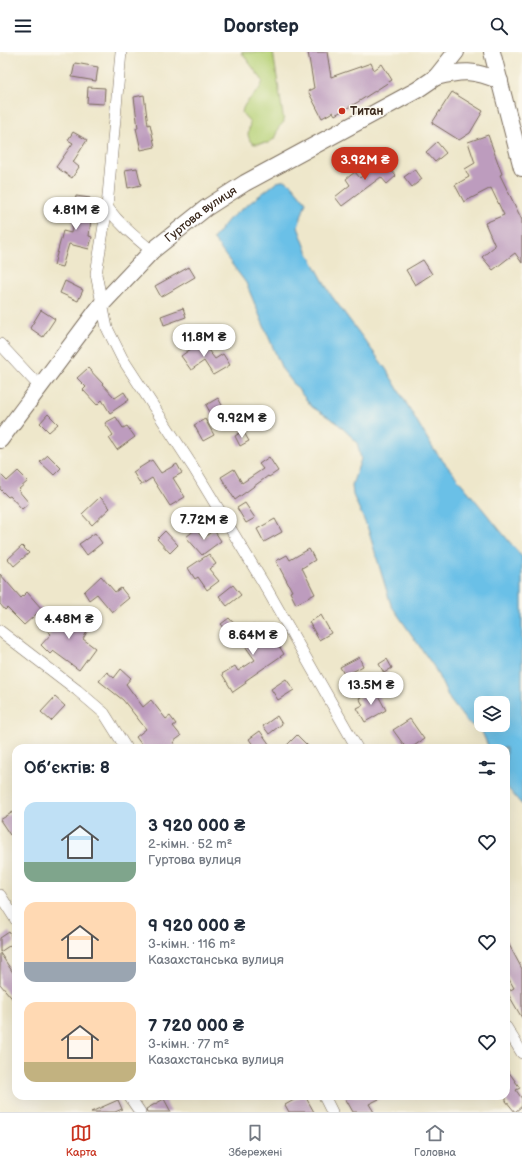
<!DOCTYPE html>
<html lang="uk">
<head>
<meta charset="utf-8">
<style>
  :root { --surface:#fff; --page:#f6f6f7; --text:#1f2937; --muted:#747a83; --line:#e0e1e3; --accent:#c8321e }
  body { margin:0; font-family:"Balsamiq Sans",sans-serif; background:var(--page); color:var(--text); height:100vh; display:flex; flex-direction:column; font-size:15px; white-space:nowrap }
  * { box-sizing:border-box; margin:0 }
  p { font-size:13px; color:var(--muted) }
  .icon { flex:none; width:22px; height:22px; fill:none; stroke:currentColor; stroke-width:2; stroke-linecap:round; stroke-linejoin:round }
  .map { position:relative; flex:1; overflow:hidden }
  .details { position:absolute; left:12px; top:692px; width:498px; height:356px; display:flex; flex-direction:column; background:var(--surface); border-radius:12px; box-shadow:0 4px 16px #0002 }
  .details>* { flex:none }
  .buttons { position:absolute; left:474px; top:644px; display:grid; gap:8px }
  .buttons a { display:grid; place-items:center; width:36px; height:36px; border-radius:8px; background:var(--surface); box-shadow:0 4px 16px #0002; font-size:20px }
  .price { position:absolute; translate:-50% -34px; padding:0 9px; border-radius:14px; background:#fff; color:#222; font-size:13px; line-height:26px; filter:drop-shadow(0 1px 2px #0008) }
  .price::after { content:''; position:absolute; left:50%; top:24px; width:12px; height:9px; margin-left:-6px; background:inherit; clip-path:polygon(0 0,100% 0,50% 100%) }
  .price.on { background:var(--accent); color:#fff }
  ul { padding:0; list-style:none }
  li { display:flex; align-items:center; gap:12px; height:100px; padding:0 12px }
  li span { display:grid; place-items:center; flex:none; width:112px; height:80px; border-radius:12px; color:#555 }
  li>.icon { margin-inline-start:auto }
  span .icon { width:48px; height:48px; fill:#fffc; stroke-width:1 }
  li b { font-size:17px }
  h2 { display:flex; justify-content:space-between; align-items:center; height:48px; padding:0 12px; font-size:17px }
  header { display:flex; justify-content:space-between; align-items:center; height:52px; padding:0 12px; background:var(--surface); font-size:18px; font-weight:700 }
  .menu { display:flex; justify-content:space-around; align-items:center; height:56px; border-top:1px solid var(--line); background:var(--surface); font-size:11px; color:var(--muted) }
  .menu a { display:grid; justify-items:center; gap:2px }
  .menu .on { color:var(--accent) }
  .map>svg:first-child { display:block }
  .green { fill:#b7d278; stroke:#797e4b }
  .water { fill:#6ac0e7; stroke:#527582; fill-rule:evenodd }
  .building { fill:#bd9cbe }
  .lines { fill:none; stroke-linecap:round; stroke-linejoin:round }
  .street-casing { stroke:#7a6c5b; stroke-width:12 }
  .secondary-casing { stroke:#7a6c5b; stroke-width:18 }
  .street { stroke:#fff; stroke-width:11 }
  .secondary { stroke:#fff; stroke-width:16 }
  .poi-dot { fill:#c8321e; stroke:#fbf7ec; stroke-width:1.5 }
  .labels { text-anchor:middle; dominant-baseline:central; stroke-width:3; stroke-linejoin:round; paint-order:stroke }
  .poi-label { font-size:12px; font-weight:bold; fill:#3b2a1e; stroke:#fbf7ec; text-anchor:start }
  .street-label { font-size:12px; fill:#3b2a1e; stroke:#fbf7ec }
</style>
</head>
<body>
<header><svg class="icon" aria-label="menu" viewBox="0 0 24 24"><path d="M4 6h16M4 12h16M4 18h16"/></svg>Doorstep<svg class="icon" aria-label="search" viewBox="0 0 24 24"><circle cx="10" cy="10" r="6"/><path d="M15 15l6 6"/></svg></header>
<div class="map">
<svg width="522" height="1060" viewBox="0 0 522 1060">
  <rect width="100%" height="100%" fill="#fbf7ec"/>
  <filter id="ink" filterUnits="userSpaceOnUse"><feTurbulence type="fractalNoise" baseFrequency=".025" numOctaves="2"/><feDisplacementMap in="SourceGraphic" scale="8" xChannelSelector="R" yChannelSelector="G"/><feConvolveMatrix kernelMatrix="1 2 1 2 8 2 1 2 1" color-interpolation-filters="sRGB"/></filter>
  <filter id="wash" filterUnits="userSpaceOnUse"><feTurbulence type="fractalNoise" baseFrequency=".012" numOctaves="4" result="noise"/><feDisplacementMap in="SourceGraphic" scale="16" xChannelSelector="R" yChannelSelector="G"/><feGaussianBlur stdDeviation="0.9" result="paint"/><feColorMatrix in="noise" values="0 0 0 0 0 0 0 0 0 0 0 0 0 0 0 0 0 1.4 0 .05"/><feComposite in="paint" operator="in"/></filter>
  <g filter="url(#wash)">
    <rect width="100%" height="100%" fill="#eee7cb"/>
    <!-- green -->
    <path class="green" d="M241,0H273L284,70L279,75L274,87L268,91L254,92L250,89L248,83L250,70L242,61C243,47 259,44 263,29Z"/>
    <!-- water -->
    <path class="water" d="M285,128L292,133L306,150L298,175L307,199L331,243L386,317L434,398L522,505V753L506,734V696H489L482,680L467,670L450,648L434,615L391,553L368,477L353,443L352,433L361,407L357,390L336,370L312,355L282,317L246,231L213,187L229,167L277,130ZM481,651H503V673H481Z"/>
    <g id="blocks">
      <!-- building -->
      <g class="building">
        <path d="M308,0H327L331,25L371,11L374,18L382,12L392,28L358,50L342,59L335,63L333,60L322,66L308,39L314,36Z"/>
        <path d="M75,11L98,15L96,29L72,25Z"/>
        <path d="M88,35L105,36L104,52L87,51Z"/>
        <path d="M452,40L483,59L470,81L459,88L432,71Z"/>
        <path d="M144,43L148,73L150,72L155,95L141,98L136,76H138L134,45Z"/>
        <path d="M73,80L87,88L73,110L79,115L72,126L56,115L73,91L68,88Z"/>
        <path d="M488,83L502,122L500,123L522,168V211L515,201L493,218L482,205L495,194L485,171L504,163L491,136L464,150L455,133L469,125L465,117L475,111L468,90Z"/>
        <path d="M437,90L446,101L435,110L426,100Z"/>
        <path d="M381,107L396,124L387,132L381,125L342,154L335,145L350,133L346,127L355,120L360,126Z"/>
        <path d="M137,116L141,133L128,136L125,118Z"/>
        <path d="M415,117L422,127L412,135L404,125Z"/>
        <path d="M76,144L90,146L87,166L91,167L89,184L92,185L89,197L69,192L62,215L54,213L63,179L71,181L75,157H74Z"/>
        <path d="M423,208L432,222L415,233L406,218Z"/>
        <path d="M189,215L195,225L161,245L155,234Z"/>
        <path d="M65,229L83,238L78,249L60,241Z"/>
        <path d="M183,256L186,265L164,273L161,264Z"/>
        <path d="M41,258L55,267L43,285L30,276Z"/>
        <path d="M198,285L215,307L223,302L230,313L213,323L204,309L191,318L181,304L195,294L192,289Z"/>
        <path d="M88,316L103,332H102L115,346L124,340L129,348L110,361L102,348L97,353L83,338L86,335L77,326Z"/>
        <path d="M218,346L223,355L211,362L206,353Z"/>
        <path d="M48,362L58,372L49,380L40,371Z"/>
        <path d="M116,365L123,376L127,374L135,385L117,398L109,386L113,383L105,371Z"/>
        <path d="M205,367L214,383L203,389L194,373Z"/>
        <path d="M243,379L249,389L240,394L235,384Z"/>
        <path d="M48,403L61,416L54,423L40,410Z"/>
        <path d="M269,405L278,419L269,425L268,424L235,448L221,425L234,417L242,431L263,417L259,412Z"/>
        <path d="M152,408L161,421L177,412L182,421L173,426L185,445L170,454L152,426L141,433L133,420Z"/>
        <path d="M18,419L28,429L18,438L29,451L22,457L10,444L8,445L0,437V422L7,429Z"/>
        <path d="M100,445L110,456L92,473L82,462Z"/>
        <path d="M245,451L255,466L246,471L237,456Z"/>
        <path d="M275,467L282,480L264,490L257,477Z"/>
        <path d="M196,477L203,486L214,478L221,489L202,503L186,485Z"/>
        <path d="M165,479L178,493L170,501L157,487Z"/>
        <path d="M95,481L102,491L87,503L79,492Z"/>
        <path d="M22,494L29,501L14,514L8,507Z"/>
        <path d="M309,497L315,508L302,516L315,542L296,552L290,540L292,539L276,509L287,503L290,508Z"/>
        <path d="M209,502L216,512L209,517L219,529L207,538L198,525L195,527L188,516Z"/>
        <path d="M0,522L21,546L27,540L42,557L24,573L7,556L5,558L0,552Z"/>
        <path d="M101,524L115,540L121,536L129,546L112,560L97,542L89,548L84,540Z"/>
        <path d="M233,533L241,543L227,554L219,544Z"/>
        <path d="M65,558L73,566L89,576L83,587L95,596L79,618L53,599L50,602L41,593L51,582L46,577Z"/>
        <path d="M321,563L331,581L319,588L309,570Z"/>
        <path d="M229,566L237,575L229,581L221,572Z"/>
        <path d="M245,573L247,577L254,573L262,585L270,580L284,602L245,629L246,631L233,640L222,622L235,614L238,619L255,608L235,580Z"/>
        <path d="M359,605L363,614L345,624L340,615Z"/>
        <path d="M387,607L392,616L384,621L379,612Z"/>
        <path d="M121,617L131,626L126,632L143,655L151,648L166,667L170,664L176,672L173,674L181,684L173,690L177,696H144L136,685L146,677L123,648L99,629L107,620L114,626Z"/>
        <path d="M286,627L294,638L278,648L271,637Z"/>
        <path d="M375,638L386,658L365,670L357,656L363,653L359,646Z"/>
        <path d="M55,645L65,654L51,669L41,660Z"/>
        <path d="M277,664L282,672L269,682L263,674Z"/>
        <path d="M410,667L424,687L411,696H406L393,678Z"/>
        <path d="M260,679L272,696H255L249,687Z"/>
        <path d="M297,683L310,696H284Z"/>
        <path d="M13,760L16,765V778L10,783L0,768Z"/>
        <path d="M9,880L15,890L0,900V886Z"/>
        <path d="M506,887L522,917V966L507,940L514,936L506,922Z"/>
        <path d="M0,901L16,925V951L0,932Z"/>
        <path d="M506,1016L520,1036L516,1038L522,1047V1054L515,1060L506,1049Z"/>
        <path d="M301,1044H305L314,1060H289L285,1053Z"/>
        <path d="M344,1044H385L369,1052L374,1060H353Z"/>
        <path d="M164,1047L171,1060H147L146,1057Z"/>
        <path d="M118,1048L122,1057L115,1060H91Z"/>
      </g>
    </g>
  </g>
  <g filter="url(#ink)">
    <use href="#blocks" fill-opacity="0" stroke="#7a6c5b" stroke-width="1"/>
    <g class="lines">
      <defs>
        <g id="street">
          <path d="M121,0L107,155L96,222L107,276L122,306L193,415L264,532L357,696"/>
          <path d="M107,155C120,173 135,185 152,199"/>
          <path d="M0,292L40,335"/>
          <path d="M0,579L77,638L104,661L126,696"/>
          <path d="M0,843L16,868"/>
          <path d="M506,975L522,1001"/>
          <path d="M129,1044L140,1060"/>
          <path d="M324,1044L332,1060"/>
        </g>
        <g id="secondary">
          <path d="M492,0L522,116"/>
          <path d="M436,25C463,18 474,18 500,29"/>
          <path id="s1" d="M0,388L101,253L152,199L206,156L245,131L417,38L436,25L456,0"/>
        </g>
      </defs>
      <!-- street casing -->
      <use href="#street" class="street-casing"/>
      <!-- secondary casing -->
      <use href="#secondary" class="secondary-casing"/>
      <!-- street -->
      <use href="#street" class="street"/>
      <!-- secondary -->
      <use href="#secondary" class="secondary"/>
    </g>
  </g>
  <!-- markers -->
  <circle class="poi-dot" cx="342" cy="59" r="4"/>
  <g class="labels">
    <!-- poi labels -->
    <g class="poi-label">
      <text x="350" y="59">Титан</text>
    </g>
    <!-- street labels -->
    <g class="street-label">
      <text stroke="none"><textPath href="#s1" startOffset="304">Гуртова вулиця</textPath></text>
    </g>
  </g>
</svg>
<div class="buttons">
<a><svg class="icon" aria-label="layers" viewBox="0 0 24 24"><path d="M12 4l9 5-9 5-9-5zM3 14l9 5 9-5"/></svg></a>
</div>
<b class="price on" style="left:365px;top:129px">3.92M ₴</b>
<b class="price" style="left:76px;top:179px">4.81M ₴</b>
<b class="price" style="left:204px;top:306px">11.8M ₴</b>
<b class="price" style="left:242px;top:387px">9.92M ₴</b>
<b class="price" style="left:204px;top:489px">7.72M ₴</b>
<b class="price" style="left:69px;top:588px">4.48M ₴</b>
<b class="price" style="left:253px;top:604px">8.64M ₴</b>
<b class="price" style="left:371px;top:654px">13.5M ₴</b>
<section class="details">
<h2>Об’єктів: 8<svg class="icon" aria-label="filters" viewBox="0 0 24 24"><path d="M4 7h16M4 17h16"/><circle cx="9" cy="7" r="2"/><circle cx="15" cy="17" r="2"/></svg></h2>
<ul>
<li><span style="background:linear-gradient(#bfe0f5 75%,#7fa58c 0)"><svg class="icon" aria-label="home" viewBox="0 0 24 24"><path d="M3 11l9-7 9 7M6 9v11h12V9"/></svg></span><div><b>3 920 000 ₴</b><p>2-кімн. · 52 m²</p><p>Гуртова вулиця</p></div><svg class="icon" aria-label="heart" viewBox="0 0 24 24"><path d="M12 20l-8-8c-3-5 5-10 8-4 3-6 11-1 8 4z"/></svg></li>
<li><span style="background:linear-gradient(#ffd9b3 75%,#9aa5b1 0)"><svg class="icon" aria-label="home" viewBox="0 0 24 24"><path d="M3 11l9-7 9 7M6 9v11h12V9"/></svg></span><div><b>9 920 000 ₴</b><p>3-кімн. · 116 m²</p><p>Казахстанська вулиця</p></div><svg class="icon" aria-label="heart" viewBox="0 0 24 24"><path d="M12 20l-8-8c-3-5 5-10 8-4 3-6 11-1 8 4z"/></svg></li>
<li><span style="background:linear-gradient(#ffd9b3 75%,#c2b280 0)"><svg class="icon" aria-label="home" viewBox="0 0 24 24"><path d="M3 11l9-7 9 7M6 9v11h12V9"/></svg></span><div><b>7 720 000 ₴</b><p>3-кімн. · 77 m²</p><p>Казахстанська вулиця</p></div><svg class="icon" aria-label="heart" viewBox="0 0 24 24"><path d="M12 20l-8-8c-3-5 5-10 8-4 3-6 11-1 8 4z"/></svg></li>
</ul>
</section>
</div>
<nav class="menu">
<a class="on"><svg class="icon" aria-label="map" viewBox="0 0 24 24"><path d="M3 6l6-2 6 2 6-2v14l-6 2-6-2-6 2zM9 4v14M15 6v14"/></svg>Карта</a>
<a><svg class="icon" aria-label="saved" viewBox="0 0 24 24"><path d="M7 4h10v16l-5-4-5 4z"/></svg>Збережені</a>
<a><svg class="icon" aria-label="home" viewBox="0 0 24 24"><path d="M3 11l9-7 9 7M6 9v11h12V9"/></svg>Головна</a>
</nav>
</body>
</html>
